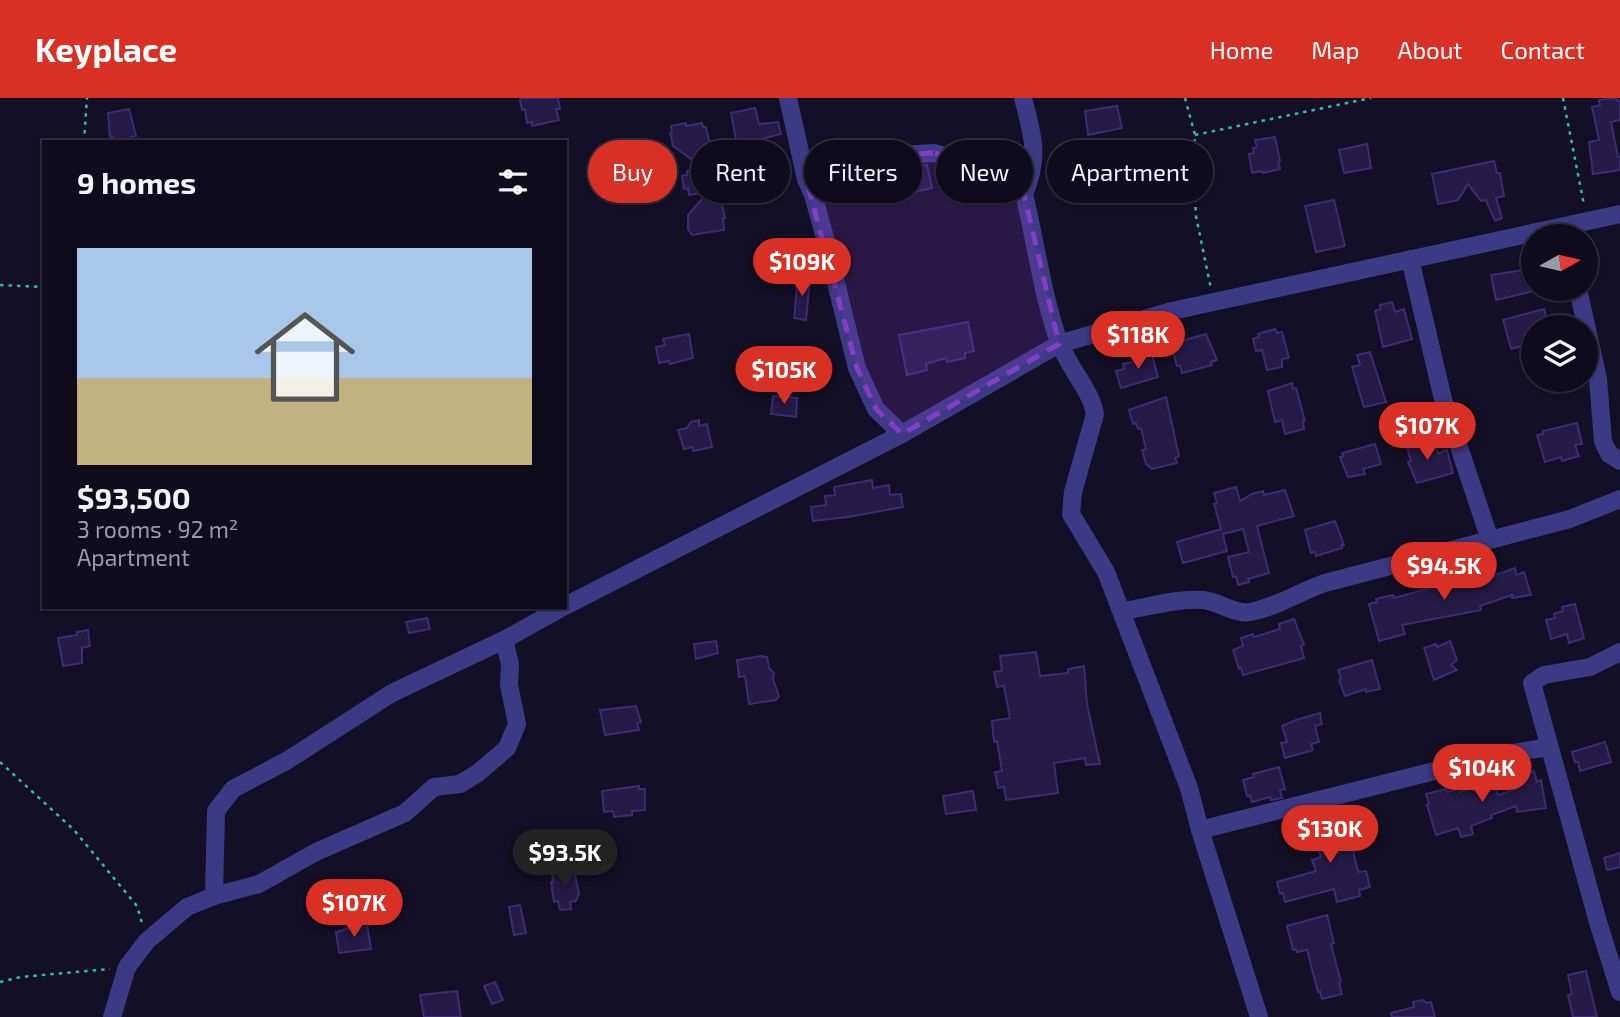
<!DOCTYPE html>
<html lang="en">
<head>
<meta charset="utf-8">
<style>
  :root { --surface:#0e0b1c; --page:#1c1929; --text:#f1f3f6; --muted:#9b9ba3; --line:#2e2b3b; --accent:#d93025 }
  body { margin:0; font-family:"Exo 2",sans-serif; background:var(--page); color:var(--text); height:100vh; display:flex; flex-direction:column; font-size:26px; white-space:nowrap }
  * { box-sizing:border-box; margin:0 }
  p { font-size:23px; color:var(--muted) }
  .icon { flex:none; width:38px; height:38px; fill:none; stroke:currentColor; stroke-width:2; stroke-linecap:round; stroke-linejoin:round }
  .map { position:relative; flex:1; overflow:hidden }
  .panel { position:absolute; left:42px; top:42px; width:525px; height:469px; display:flex; flex-direction:column; background:var(--surface); border-radius:0px; box-shadow:0 2px 5px #0004,0 0 0 2px var(--line) }
  .panel>* { flex:none }
  .guide { position:absolute; left:588px; top:42px; width:665px; height:63px; display:flex; gap:14px }
  .needle { width:46px; rotate:82deg }
  .buttons { position:absolute; left:1521px; top:126px; display:grid; gap:14px }
  .buttons a { display:grid; place-items:center; width:77px; height:77px; border-radius:50%; background:var(--surface); box-shadow:0 2px 5px #0004,0 0 0 2px var(--line); font-size:35px }
  .price { position:absolute; translate:-50% -60px; padding:0 16px; border-radius:24px; background:var(--accent); color:#fff; font-size:23px; line-height:46px; filter:drop-shadow(0 2px 4px #0008) }
  .price::after { content:''; position:absolute; left:50%; top:42px; width:21px; height:16px; margin-left:-10px; background:inherit; clip-path:polygon(0 0,100% 0,50% 100%) }
  .price.active { background:#222; color:#fff }
  ul { padding:0; list-style:none }
  li { display:grid; align-content:center; gap:14px; height:371px; padding:0 35px }
  li+li { border-top:2px solid var(--line) }
  li span { display:grid; place-items:center; height:217px; border-radius:0px; color:#555 }
  li>.icon { margin-inline-start:auto }
  span .icon { width:126px; height:126px; fill:#fffc; stroke-width:1 }
  li b { font-size:30px }
  h2 { display:flex; justify-content:space-between; align-items:center; height:84px; padding:0 35px; font-size:30px }
  .tag { padding:0 24px; border-radius:32px; background:var(--surface); box-shadow:0 2px 5px #0004,0 0 0 2px var(--line); font-size:24px; line-height:63px }
  .tag.active { background:var(--accent); color:#fff }
  header { display:flex; align-items:center; gap:42px; box-sizing:border-box; height:98px; padding:0 35px; background:var(--accent); color:#fff }
  header strong { font-size:33px }
  nav { display:flex; gap:38px; margin-inline-start:auto; font-size:24px }
  .map>svg:first-child { display:block }
  .building { fill:#241b47; stroke:#3b2d73; stroke-width:2 }
  .lines { fill:none; stroke-linecap:round; stroke-linejoin:round }
  .path { stroke:#2fb8b0; stroke-width:2.5; stroke-dasharray:3.5 5; stroke-linecap:butt }
  .minor { stroke:#3d3a85; stroke-width:18 }
  .marked { fill:#843dc5; fill-opacity:0.2; stroke:#843dc5; stroke-width:5; stroke-dasharray:14 9; stroke-linejoin:round }
</style>
</head>
<body>
<header>
<strong>Keyplace</strong>
<nav><a>Home</a><a>Map</a><a>About</a><a>Contact</a></nav>
</header>
<div class="map">
<svg width="1620" height="919" viewBox="0 0 1620 919">
  <rect width="100%" height="100%" fill="#130f26"/>
  <!-- building -->
  <g class="building">
    <path d="M523,0H558L560,11H556L559,22L532,28V24L527,25L525,11L522,12L520,2Z"/>
    <path d="M1616,0L1617,3L1620,2V22L1611,24L1618,59H1620V72L1593,76L1589,44L1599,42L1592,9L1600,7L1599,2Z"/>
    <path d="M1117,8L1122,30L1088,37L1085,13Z"/>
    <path d="M755,10L759,26L778,24L781,36L737,47L731,15Z"/>
    <path d="M129,11L136,38L131,39L132,44H114L113,39L110,40L108,15Z"/>
    <path d="M686,25V28L702,25L703,29H706L710,47L702,49L705,69H707L708,71L716,70L718,77L724,76L727,91L719,93L725,120H723L724,132L692,137L688,131V117L708,94L689,97L688,90L684,91L682,78L687,77V73L703,70L673,48L670,35L672,34L671,28Z"/>
    <path d="M1275,39L1280,63L1278,64L1280,71L1263,75L1261,73L1252,75L1249,56L1254,55L1253,50L1257,49L1255,42Z"/>
    <path d="M1367,46L1371,70L1344,75L1339,52Z"/>
    <path d="M1494,63L1497,75H1500L1504,98L1496,100L1502,120L1495,123L1486,102L1481,103L1468,86L1458,102L1438,106L1432,76Z"/>
    <path d="M927,67L932,90L892,99L891,95L866,102V99L849,103V99L844,101L838,82L876,70L878,78L904,72L903,69Z"/>
    <path d="M1334,102L1345,148L1316,154L1305,108Z"/>
    <path d="M1530,171L1534,193L1496,202L1491,177Z"/>
    <path d="M798,178L810,180L806,222L794,220Z"/>
    <path d="M1392,204L1395,214L1404,211L1412,241L1383,249L1375,213L1381,211L1380,207Z"/>
    <path d="M1544,211L1549,229H1533V245L1511,251L1503,222Z"/>
    <path d="M968,224L974,253L965,255V260L947,264L946,260L926,266L927,272L907,277L899,237Z"/>
    <path d="M1275,231L1277,235L1282,234L1289,260L1282,261V269L1267,272L1262,252L1256,253L1253,241L1259,239L1258,236Z"/>
    <path d="M689,236L693,260L670,266L669,263L659,265L656,249L665,247L663,241Z"/>
    <path d="M1206,236L1217,262L1211,264L1212,267L1182,275L1180,267L1177,268L1171,246Z"/>
    <path d="M1151,253L1158,279L1121,290L1116,273L1124,271L1123,266L1140,262L1139,256Z"/>
    <path d="M1370,254L1386,304L1364,309L1352,269L1360,267L1357,257Z"/>
    <path d="M1292,285L1293,291L1296,290L1305,323H1303L1304,331L1285,336L1282,322L1275,324L1268,293Z"/>
    <path d="M773,298L797,300L796,319L771,316Z"/>
    <path d="M1166,299L1179,358L1175,360L1177,365L1152,371L1146,366L1142,352L1146,351L1141,330L1138,331L1136,325L1133,326L1129,312Z"/>
    <path d="M699,322V328L707,326L712,349L693,353V349L684,351L678,332L687,330L691,324Z"/>
    <path d="M1577,325L1582,346L1575,347L1579,358L1562,363L1561,359L1545,364L1537,337L1543,336V333Z"/>
    <path d="M1419,339L1423,352L1436,349L1438,356L1447,352L1453,375L1417,385L1408,364L1411,363L1405,342Z"/>
    <path d="M1375,346L1381,366L1363,371L1365,376L1348,379L1340,359L1344,358L1342,355Z"/>
    <path d="M872,382L873,390L889,387L890,397L901,396L903,409L848,419L813,423L811,409L826,407L825,398L835,397L834,389Z"/>
    <path d="M1236,389L1240,403L1252,396L1263,393L1264,397L1285,392L1294,418L1257,428L1269,475L1248,481L1249,484L1238,487L1236,478L1233,479L1228,459L1249,454L1243,431L1223,436L1227,453L1183,465L1177,444L1221,431L1214,406L1217,405L1214,395Z"/>
    <path d="M1335,423L1344,447H1342V450L1316,458L1315,454L1311,455L1305,432Z"/>
    <path d="M1515,470L1516,477L1524,474L1531,497L1512,500V497L1480,508L1481,512L1402,527L1405,536L1379,543L1369,506L1377,504L1376,501L1393,497L1394,500L1467,480L1468,487Z"/>
    <path d="M1575,506L1584,540L1569,545L1567,536L1551,541L1546,522L1555,520L1554,516L1563,513L1562,509Z"/>
    <path d="M427,520L430,531L409,535L406,524Z"/>
    <path d="M1294,521L1304,547L1301,548L1304,560L1243,577L1241,570L1239,571L1233,552L1243,548L1241,540L1253,536L1254,539L1280,531L1279,526Z"/>
    <path d="M88,532L90,548L82,550V565L63,568L58,540L77,537V534Z"/>
    <path d="M716,543L718,555L696,561L694,546Z"/>
    <path d="M1450,543L1457,562L1451,567L1457,572L1434,582L1424,550L1436,546L1437,549Z"/>
    <path d="M1036,554L1040,578L1068,575V571L1084,568L1087,606L1100,666L1086,667L1085,660L1054,665L1058,695L1006,702L1004,689L998,690L995,674L1002,673L997,643L994,644L992,623L1010,620L1004,588L997,589L994,574L1002,573L1000,558Z"/>
    <path d="M761,558L767,559L769,570L774,575L773,581L779,598L776,602L749,606L745,578L739,579L737,562Z"/>
    <path d="M1372,562L1380,591L1366,594V591L1345,598L1339,582L1341,581L1338,572Z"/>
    <path d="M636,608L641,624L637,625L639,632L605,637L600,612Z"/>
    <path d="M1320,615L1322,626L1315,628L1319,644L1311,646L1313,652L1285,660L1281,645L1287,644L1282,628L1296,622Z"/>
    <path d="M1605,644L1611,664L1580,673L1578,664H1575L1572,654Z"/>
    <path d="M1279,669L1285,691L1280,692L1282,700L1271,702L1270,699L1252,704L1250,697L1247,698L1243,682L1254,679L1253,676Z"/>
    <path d="M1534,673L1537,684L1541,682L1546,710L1517,714L1516,708L1491,717L1492,720L1471,728L1473,736L1461,739L1458,730L1436,737L1427,707L1429,706L1426,696L1446,691L1447,694L1459,691L1460,694L1492,683L1498,697L1519,690L1515,678Z"/>
    <path d="M639,688V691H645V712L632,713V717L614,719L613,713L604,714L602,693Z"/>
    <path d="M973,693L976,712L946,716L943,698Z"/>
    <path d="M1331,720V721L1339,720L1340,723L1353,720L1357,743L1351,744L1358,774L1366,773L1370,789L1359,792L1360,798L1337,804L1334,791L1285,804L1283,795L1280,796L1277,784L1316,773L1312,762L1321,759L1313,727Z"/>
    <path d="M599,735L603,762L584,764V736Z"/>
    <path d="M1620,755V769L1607,772L1604,760Z"/>
    <path d="M574,772L579,796L576,803L570,804L571,811L560,812L558,803L554,804L551,784H553L552,776Z"/>
    <path d="M520,807L526,835L514,837L509,809Z"/>
    <path d="M1327,817L1334,845L1331,846L1341,884L1339,885L1342,896L1322,901L1320,893L1318,894L1307,852L1297,854L1296,851L1293,852L1287,828Z"/>
    <path d="M367,825L371,851L339,855L336,834Z"/>
    <path d="M1586,873L1597,919H1573L1568,897L1572,896L1568,877Z"/>
    <path d="M495,884L503,902L492,906L484,888Z"/>
    <path d="M457,893L461,919H424L420,897Z"/>
    <path d="M1423,902L1427,905L1431,904L1435,919H1392L1391,915L1414,909L1413,904Z"/>
  </g>
  <g class="lines">
    <!-- path -->
    <g class="path">
      <path d="M1185,0L1195,37L1193,69L1196,118L1211,191"/>
      <path d="M1563,0L1584,107"/>
      <path d="M1195,37L1371,0"/>
      <path d="M84,44L87,0"/>
      <path d="M0,187L44,189"/>
      <path d="M0,664L74,732L137,808L142,825"/>
      <path d="M0,884L21,879L110,871"/>
    </g>
    <!-- minor -->
    <g class="minor">
      <path d="M788,0L806,81L875,58L935,55L990,72L1024,96C1036,145 1042,196 1059,244C1068,269 1090,290 1095,316L1073,394L1071,416L1106,474L1189,690L1200,732L1259,919"/>
      <path d="M1023,0C1033,39 1040,58 1024,96"/>
      <path d="M806,81L813,97L824,136L857,270L876,311L902,336"/>
      <path d="M1410,161L1443,301L1490,442"/>
      <path d="M1578,191L1598,281L1603,343L1609,356L1620,363"/>
      <path d="M565,508L902,336L1059,246L1172,213L1620,116"/>
      <path d="M1123,513C1149,509 1177,500 1203,502C1219,503 1234,517 1250,514C1277,509 1299,494 1325,485L1570,421L1620,401"/>
      <path d="M1620,554L1590,569L1544,577L1532,585L1598,824L1620,894"/>
      <path d="M1200,732L1490,659L1549,649"/>
      <path d="M214,798L216,713L233,691L288,662L392,595L504,542L563,509"/>
      <path d="M112,919L127,869L147,843L187,809L214,798L259,786L316,754L405,715L434,689L460,686L478,675L507,650L517,626L509,587L510,566L504,542"/>
    </g>
  </g>
  <!-- marked area -->
  <path class="marked" d="M935,55L990,72L1024,96L1059,246L902,336L876,311L857,270L806,81L875,58Z"/>
</svg>
<div class="buttons">
<a><svg class="needle" viewBox="-14 -14 28 28"><path d="M0-13l5 13h-10z" fill="#e53935"/><path d="M0 13l5-13h-10z" fill="#9b9ba3"/></svg></a>
<a><svg class="icon" aria-label="layers" viewBox="0 0 24 24"><path d="M12 4l9 5-9 5-9-5zM3 14l9 5 9-5"/></svg></a>
</div>
<b class="price" style="left:802px;top:200px">$109K</b>
<b class="price" style="left:1138px;top:273px">$118K</b>
<b class="price" style="left:784px;top:308px">$105K</b>
<b class="price" style="left:1427px;top:364px">$107K</b>
<b class="price" style="left:1444px;top:504px">$94.5K</b>
<b class="price" style="left:1482px;top:706px">$104K</b>
<b class="price" style="left:1330px;top:767px">$130K</b>
<b class="price active" style="left:565px;top:791px">$93.5K</b>
<b class="price" style="left:354px;top:841px">$107K</b>
<div class="guide">
<a class="tag active">Buy</a>
<a class="tag">Rent</a>
<a class="tag">Filters</a>
<a class="tag">New</a>
<a class="tag">Apartment</a>
</div>
<section class="panel">
<h2>9 homes<svg class="icon" aria-label="filters" viewBox="0 0 24 24"><path d="M4 7h16M4 17h16"/><circle cx="9" cy="7" r="2"/><circle cx="15" cy="17" r="2"/></svg></h2>
<ul>
<li><span style="background:linear-gradient(#a9c7e8 60%,#c2b280 0)"><svg class="icon" aria-label="home" viewBox="0 0 24 24"><path d="M3 11l9-7 9 7M6 9v11h12V9"/></svg></span><div><b>$93,500</b><p>3 rooms · 92 m²</p><p>Apartment</p></div></li>
</ul>
</section>
</div>
</body>
</html>
